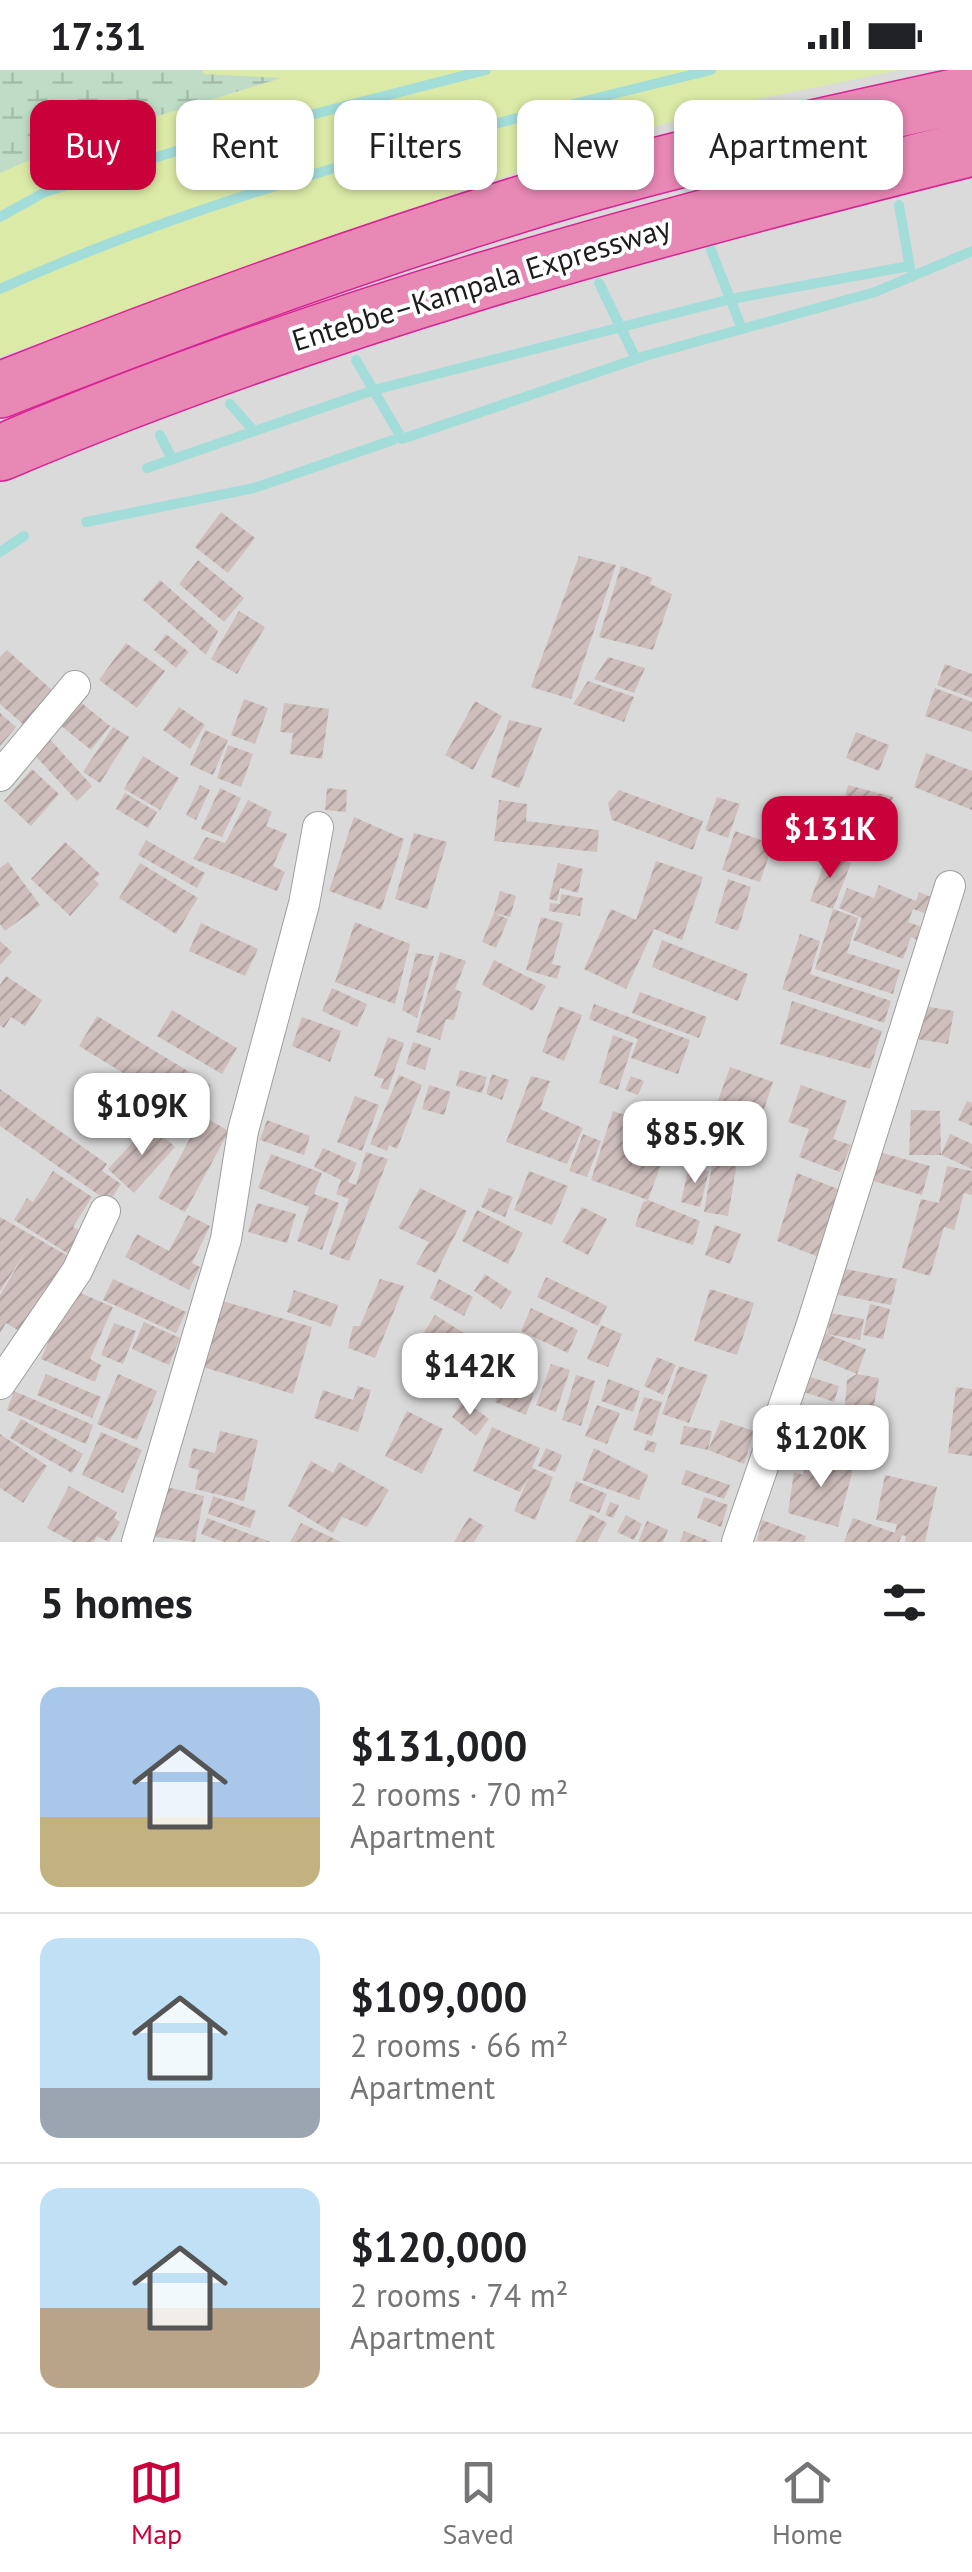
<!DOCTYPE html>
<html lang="en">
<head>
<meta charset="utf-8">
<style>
  :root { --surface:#fff; --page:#f6f6f6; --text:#202124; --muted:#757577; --line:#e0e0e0; --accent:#ca003a }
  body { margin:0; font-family:"PT Sans",sans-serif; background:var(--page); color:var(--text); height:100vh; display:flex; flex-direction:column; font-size:38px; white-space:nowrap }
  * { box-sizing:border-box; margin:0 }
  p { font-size:32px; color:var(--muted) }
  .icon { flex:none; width:55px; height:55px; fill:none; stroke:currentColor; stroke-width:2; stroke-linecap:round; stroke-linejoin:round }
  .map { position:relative; height:1472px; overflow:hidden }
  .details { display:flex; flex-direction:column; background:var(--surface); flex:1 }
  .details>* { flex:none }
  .guide { position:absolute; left:30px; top:30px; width:912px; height:90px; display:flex; gap:20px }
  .price { position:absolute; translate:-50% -85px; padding:0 22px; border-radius:20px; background:#fff; color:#222; font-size:32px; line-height:65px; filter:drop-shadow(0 2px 5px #0008) }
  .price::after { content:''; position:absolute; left:50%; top:60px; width:30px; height:22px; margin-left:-15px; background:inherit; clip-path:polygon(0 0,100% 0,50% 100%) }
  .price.on { background:var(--accent); color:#fff }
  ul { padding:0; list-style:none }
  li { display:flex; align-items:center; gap:30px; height:250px; padding:0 40px }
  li+li { border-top:2px solid var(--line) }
  li span { display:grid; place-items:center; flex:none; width:280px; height:200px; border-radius:20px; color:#555 }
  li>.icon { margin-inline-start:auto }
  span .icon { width:120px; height:120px; fill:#fffc; stroke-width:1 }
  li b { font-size:42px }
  h2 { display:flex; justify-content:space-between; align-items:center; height:120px; padding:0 40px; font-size:42px }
  .chip { padding:0 35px; border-radius:20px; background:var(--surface); box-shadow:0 2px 8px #0004; font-size:35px; line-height:90px }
  .chip.on { background:var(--accent); color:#fff }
  .status { display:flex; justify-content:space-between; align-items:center; height:70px; padding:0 50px; background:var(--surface); direction:ltr }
  .status svg { height:28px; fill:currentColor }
  .tab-bar { display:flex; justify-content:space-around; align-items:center; height:140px; border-top:2px solid var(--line); background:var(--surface); font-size:28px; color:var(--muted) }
  .tab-bar a { display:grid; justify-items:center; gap:5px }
  .tab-bar .on { color:var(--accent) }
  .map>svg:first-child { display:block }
  .residential { fill:#dbdada }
  .grass { fill:#dbeaa7 }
  .wetland { fill:url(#wetland-marsh) }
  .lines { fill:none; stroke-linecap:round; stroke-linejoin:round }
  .stream { stroke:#a2ddda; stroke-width:10 }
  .building { fill:url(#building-hatch) }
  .street-casing { stroke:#9e9e9e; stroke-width:32 }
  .highway-casing { stroke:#db2196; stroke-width:58 }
  .street { stroke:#fff; stroke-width:30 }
  .highway { stroke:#e888b5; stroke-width:55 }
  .labels { text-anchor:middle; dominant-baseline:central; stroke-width:8; stroke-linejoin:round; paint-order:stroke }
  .street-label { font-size:30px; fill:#1d1d1d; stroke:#fff }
</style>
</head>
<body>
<div class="status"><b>17:31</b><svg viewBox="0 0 49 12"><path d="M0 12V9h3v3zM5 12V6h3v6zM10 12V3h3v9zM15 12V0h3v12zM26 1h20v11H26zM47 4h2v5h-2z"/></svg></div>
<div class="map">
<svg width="972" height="1472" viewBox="0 0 972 1472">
  <defs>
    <pattern id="wetland-marsh" width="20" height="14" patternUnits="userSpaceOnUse" patternTransform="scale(2.5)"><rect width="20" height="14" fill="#bfddc6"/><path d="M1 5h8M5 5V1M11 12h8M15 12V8" fill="none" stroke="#a4bdaa"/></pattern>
    <pattern id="building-hatch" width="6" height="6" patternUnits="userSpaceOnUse" patternTransform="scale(2.5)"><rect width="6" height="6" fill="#cebebc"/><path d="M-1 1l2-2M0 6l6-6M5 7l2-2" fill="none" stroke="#b0a3a1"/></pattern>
  </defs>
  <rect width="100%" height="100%" fill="#eee7e2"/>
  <!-- residential -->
  <rect class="residential" x="0" y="0" width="972" height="1472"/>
  <!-- grass -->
  <path class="grass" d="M202,0H900L729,35L637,62L342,162L0,287V103L66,74L279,9L203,4Z"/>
  <!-- wetland -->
  <path class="wetland" d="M0,0H202L204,4L281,8L66,74L0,103Z"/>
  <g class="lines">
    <!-- stream -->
    <g class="stream">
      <path d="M899,135L910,198"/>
      <path d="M0,147L45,122L205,72L486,0"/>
      <path d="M711,180L742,259"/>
      <path d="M599,213L636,289"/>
      <path d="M0,219C226,117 471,59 711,0"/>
      <path d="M356,290L402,369L645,286L875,222L972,181"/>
      <path d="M230,334L254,361"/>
      <path d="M160,365L172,389"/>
      <path d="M147,398L374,320L731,229L909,196"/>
      <path d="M86,452L254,418L393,370"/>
      <path d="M0,482L24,466"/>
    </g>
  </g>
  <!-- building -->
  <g class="building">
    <path d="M221,442L255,468L228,503L195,477Z"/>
    <path d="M579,486L616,495L571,629L531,617Z"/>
    <path d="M198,490L244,528L224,552L179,514Z"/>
    <path d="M621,496L652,508L650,514L672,524L653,580L599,567Z"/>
    <path d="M160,510L218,561L206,585L143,530Z"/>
    <path d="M239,541L265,557L237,604L211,589Z"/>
    <path d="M166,564L189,582L176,598L154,580Z"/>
    <path d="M126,573L165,601L137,638L99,610Z"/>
    <path d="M7,580L53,621L24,655L0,634V587Z"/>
    <path d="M608,587L645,598L634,623L594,609Z"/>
    <path d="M945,594L972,604V628L937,615Z"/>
    <path d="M588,611L634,627L624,652L573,634Z"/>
    <path d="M935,618L972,632V662L925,646Z"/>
    <path d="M73,626L110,656L91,680L54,650Z"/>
    <path d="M244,629L268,638L255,674L231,665Z"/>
    <path d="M475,631L502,646L473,700L445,685Z"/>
    <path d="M284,633L329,639L322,689L290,684L293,663L280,662Z"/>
    <path d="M179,637L205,655L190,679L163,660Z"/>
    <path d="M0,643L16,657L0,676Z"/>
    <path d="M509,650L542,658L519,718L491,707Z"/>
    <path d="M113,657L129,667L100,713L83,702Z"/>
    <path d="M205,660L228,670L213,705L190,695Z"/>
    <path d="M856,662L889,675L879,701L846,688Z"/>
    <path d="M48,667L92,716L77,731L32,682Z"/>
    <path d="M228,675L253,684L241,717L217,708Z"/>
    <path d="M926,683L972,701V740L914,717Z"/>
    <path d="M143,686L179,708L160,740L124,719Z"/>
    <path d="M32,699L59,724L31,756L4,731Z"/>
    <path d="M200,715L210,720L196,750L186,745Z"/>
    <path d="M848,715L893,727L886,750L842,738Z"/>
    <path d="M220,718L241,728L222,767L201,759Z"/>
    <path d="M327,718L347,720L346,742L325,740Z"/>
    <path d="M619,720L703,751L693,780L612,750L608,733Z"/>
    <path d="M125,723L157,742L148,758L116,739Z"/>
    <path d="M717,727L740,734L728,768L705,760Z"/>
    <path d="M248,730L272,742L266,756L287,764L273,796L285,802L277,821L193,789L206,767L225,773Z"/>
    <path d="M499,730L527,734L526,751L599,760L597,782L494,771Z"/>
    <path d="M354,747L404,769L381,840L329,821Z"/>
    <path d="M735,761L773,774L760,812L722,800Z"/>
    <path d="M414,763L447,772L427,839L395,829Z"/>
    <path d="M146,770L205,803L197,818L138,785Z"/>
    <path d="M65,772L100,804L94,809L99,814L70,846L31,809Z"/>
    <path d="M828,783L851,793L833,839L810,831Z"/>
    <path d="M656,791L703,807L682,870L654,859L626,919L584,899L611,839L636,850Z"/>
    <path d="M8,792L40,835L5,861L0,854V798Z"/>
    <path d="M140,793L198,828L176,864L119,828Z"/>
    <path d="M558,793L583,799L578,823L560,818L557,831L549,829Z"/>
    <path d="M728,809L751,817L738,861L715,853Z"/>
    <path d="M879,815L916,831L919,822L933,828L927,844L913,839L908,852L921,857L917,870L911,867L903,889L853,870L862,848L839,838L847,818L874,828Z"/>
    <path d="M500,821L516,826L510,847L494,843Z"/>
    <path d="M561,824L583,828L580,846L549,841L550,833L560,834Z"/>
    <path d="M833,839L858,848L847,883L900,900L893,924L815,899Z"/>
    <path d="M494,843L508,849L496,878L482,872Z"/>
    <path d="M541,847L563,853L552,894L561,896L557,909L526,900Z"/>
    <path d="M355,852L410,874L395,934L335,912Z"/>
    <path d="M201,853L258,879L245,906L189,881Z"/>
    <path d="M800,864L820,871L810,904L891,931L884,953L782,919Z"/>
    <path d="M662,870L748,904L738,931L652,897Z"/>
    <path d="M0,871L12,882L0,895Z"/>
    <path d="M440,882L466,891L455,919L462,922L454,950L446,949L440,970L416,962Z"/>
    <path d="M416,883L434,886L417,948L402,940Z"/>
    <path d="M494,890L546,916L533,941L482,915Z"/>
    <path d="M6,906L42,930L25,956L11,947L4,958L0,955V915Z"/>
    <path d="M332,918L367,934L357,957L322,941Z"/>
    <path d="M640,922L707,947L699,968L632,943Z"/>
    <path d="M792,931L882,961L870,999L780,974Z"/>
    <path d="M594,934L690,970L678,1004L631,988L638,969L589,949Z"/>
    <path d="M559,936L582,945L564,991L542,982Z"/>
    <path d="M923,936L954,941L948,974L917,969Z"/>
    <path d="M172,940L237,978L222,1004L157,966Z"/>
    <path d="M97,946L211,1015L201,1032L172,1020L170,1025L162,1020L159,1025L79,976Z"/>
    <path d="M302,947L341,961L330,992L292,976Z"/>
    <path d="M613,965L633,973L618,1020L599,1013Z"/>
    <path d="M388,967L404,973L388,1020L380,1018L384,1009L374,1006Z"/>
    <path d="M413,972L431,978L425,1000L406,994Z"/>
    <path d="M730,997L773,1012L759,1054L715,1039Z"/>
    <path d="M460,1000L487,1007L482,1023L456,1016Z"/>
    <path d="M492,1004L509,1010L502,1030L486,1024Z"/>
    <path d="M399,1005L422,1015L397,1079L389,1075L387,1081L370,1074Z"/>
    <path d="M531,1006L550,1011L540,1039L583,1058L567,1094L506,1072Z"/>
    <path d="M631,1006L644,1011L638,1025L625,1020Z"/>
    <path d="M429,1015L451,1022L444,1045L422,1039Z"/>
    <path d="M801,1015L847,1031L833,1069L851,1075L840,1102L799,1087L809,1059L788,1052Z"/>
    <path d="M0,1019L107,1094L102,1101L121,1114L109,1132L0,1056Z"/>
    <path d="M355,1026L379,1035L362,1081L337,1072Z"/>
    <path d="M967,1031L972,1033V1056L958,1050Z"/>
    <path d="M911,1040L940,1041L941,1085H909Z"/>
    <path d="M613,1041L634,1048L627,1067L666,1081L648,1130L591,1110Z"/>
    <path d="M202,1046L229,1061L185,1142L158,1128Z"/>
    <path d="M267,1050L310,1066L304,1085L260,1070Z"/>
    <path d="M150,1054L175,1077L134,1123L108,1099Z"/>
    <path d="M583,1064L601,1071L587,1107L569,1101Z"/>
    <path d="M950,1064L972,1074V1099L941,1085Z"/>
    <path d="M323,1078L357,1093L348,1112L356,1115L366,1082L388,1089L349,1191L329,1184L349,1129L336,1124L341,1110L314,1097Z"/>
    <path d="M871,1080L930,1096L922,1125L863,1108Z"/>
    <path d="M714,1083L738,1087L728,1146L704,1142Z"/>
    <path d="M271,1084L322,1103L314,1124L339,1133L322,1180L297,1171L309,1137L258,1118Z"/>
    <path d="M689,1096L709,1101L700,1137L681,1132Z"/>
    <path d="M947,1096L972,1101V1125L964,1123L954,1160L944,1157L930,1206L902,1198L921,1129L939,1133Z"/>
    <path d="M53,1101L92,1127L73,1157L86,1165L72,1186L14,1150L27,1128L33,1132Z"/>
    <path d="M529,1101L568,1116L552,1155L514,1140Z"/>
    <path d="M797,1103L843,1121L819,1187L777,1171Z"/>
    <path d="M420,1118L467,1141L436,1203L416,1194L429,1172L398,1158Z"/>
    <path d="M489,1118L513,1127L505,1147L481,1137Z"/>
    <path d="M648,1130L700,1151L693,1175L635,1156L643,1132Z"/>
    <path d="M257,1133L296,1144L287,1173L248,1162Z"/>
    <path d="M582,1137L607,1149L588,1185L562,1172Z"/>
    <path d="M477,1140L523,1163L508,1194L462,1171Z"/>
    <path d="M188,1145L210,1156L192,1193L200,1197L189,1220L125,1187L137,1164L169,1181Z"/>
    <path d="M0,1147L75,1190L26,1265L6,1253L0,1263V1225L27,1180L0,1221Z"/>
    <path d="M715,1155L741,1164L730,1194L705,1185Z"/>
    <path d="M840,1198L897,1209L891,1235L834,1224Z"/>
    <path d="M485,1204L512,1222L501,1239L474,1221Z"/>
    <path d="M546,1207L607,1236L598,1256L537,1227Z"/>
    <path d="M113,1209L186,1242L176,1263L103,1230Z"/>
    <path d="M380,1209L404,1216L375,1288L348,1278L353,1256H360Z"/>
    <path d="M439,1209L473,1227L464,1246L430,1228Z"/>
    <path d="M71,1219L113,1237L90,1289L101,1295L95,1312L41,1289Z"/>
    <path d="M710,1219L754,1233L737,1285L694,1271Z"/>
    <path d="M294,1220L338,1235L331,1257L287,1242Z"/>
    <path d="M222,1231L312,1257L293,1324L203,1297Z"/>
    <path d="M870,1234L890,1239L883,1269L863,1265Z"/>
    <path d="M531,1238L578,1260L568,1283L521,1261Z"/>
    <path d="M831,1243L864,1249L860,1270L827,1264Z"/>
    <path d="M435,1245L467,1265L455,1284L423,1264Z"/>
    <path d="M144,1252L180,1268L169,1295L132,1279Z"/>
    <path d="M114,1253L136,1261L123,1294L101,1285Z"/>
    <path d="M601,1255L622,1264L608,1297L587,1289Z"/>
    <path d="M819,1261L866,1279L857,1304L810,1285Z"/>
    <path d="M657,1287L676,1295L663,1325L644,1316Z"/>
    <path d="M551,1294L570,1300L556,1342L536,1335Z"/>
    <path d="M679,1296L708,1305L689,1353L662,1344Z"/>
    <path d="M46,1304L101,1327L92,1348L37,1325Z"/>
    <path d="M118,1304L157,1321L137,1370L97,1354Z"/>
    <path d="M800,1304L839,1316L834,1332L795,1319Z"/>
    <path d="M857,1304L879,1308L872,1346L856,1343L851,1351L844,1347L847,1310Z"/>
    <path d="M576,1305L595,1311L581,1356L562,1350Z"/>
    <path d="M608,1309L640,1321L633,1342L601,1331Z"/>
    <path d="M504,1310L534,1323L526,1345L495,1332Z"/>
    <path d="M358,1316L371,1320L358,1362L314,1348L323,1320L353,1330Z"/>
    <path d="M956,1317L972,1319V1386L948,1383Z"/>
    <path d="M14,1321L93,1355L86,1374L7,1340Z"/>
    <path d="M644,1327L662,1332L652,1366L633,1360Z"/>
    <path d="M464,1330L489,1349L476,1366L452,1347Z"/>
    <path d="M597,1335L620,1343L607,1374L585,1366Z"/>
    <path d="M407,1341L443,1359L422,1404L385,1386Z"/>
    <path d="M21,1349L83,1384L72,1403L10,1368Z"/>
    <path d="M721,1350L754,1361L744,1394L708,1380Z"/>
    <path d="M787,1355L822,1364L819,1378L783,1369Z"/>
    <path d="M684,1356L712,1361L708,1380L680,1374Z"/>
    <path d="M492,1357L540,1378L532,1398L553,1407L535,1450L514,1441L529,1407L520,1422L473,1401Z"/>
    <path d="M220,1361L258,1370L244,1431L195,1419L199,1400L188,1397L193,1378L215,1383Z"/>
    <path d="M101,1362L142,1380L123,1423L82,1405Z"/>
    <path d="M0,1364L47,1396L23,1433L0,1418Z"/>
    <path d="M647,1370L657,1373L654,1383L644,1380Z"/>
    <path d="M546,1378L562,1385L555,1402L538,1396Z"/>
    <path d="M594,1378L648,1405L639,1430L582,1410Z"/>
    <path d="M809,1383L854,1395L838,1457L788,1443L794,1402L803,1405Z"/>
    <path d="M311,1391L333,1403L339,1392L389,1420L367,1457L342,1447L333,1463L288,1436Z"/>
    <path d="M686,1400L730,1415L724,1429L681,1414Z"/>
    <path d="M885,1405L937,1417L925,1472H905L906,1466L902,1465L899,1472H844L853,1448L895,1463L897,1454L876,1450Z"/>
    <path d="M576,1411L607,1424L599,1443L569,1431Z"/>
    <path d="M158,1415L204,1426L195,1472L148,1466Z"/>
    <path d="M69,1416L117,1442L114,1448L120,1452L109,1472L97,1466L94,1472H73L47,1458Z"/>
    <path d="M213,1426L256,1441L250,1458L208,1444Z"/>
    <path d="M704,1427L728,1435L721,1457L697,1448Z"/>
    <path d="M610,1432L619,1435L613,1448L605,1445Z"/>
    <path d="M590,1444L607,1453L597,1472H575Z"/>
    <path d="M626,1445L642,1454L634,1470L617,1462Z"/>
    <path d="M469,1447L484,1456L474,1472H454Z"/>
    <path d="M207,1448L271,1472H224L201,1464Z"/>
    <path d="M762,1450L806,1466L804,1472L757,1471Z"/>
    <path d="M647,1451L668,1460L663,1472H638Z"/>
    <path d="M301,1453L341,1472H290Z"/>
    <path d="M684,1461L712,1472H680Z"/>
  </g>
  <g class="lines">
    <defs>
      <g id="street">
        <path d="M0,706L75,616"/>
        <path d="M0,1314L77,1201L105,1141"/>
        <path d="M137,1472L226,1169L243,1061L304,834L318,757"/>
        <path d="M737,1472L811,1257L950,816"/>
      </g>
      <g id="highway">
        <path d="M0,320C179,249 360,183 544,127C685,85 829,54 972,23"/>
        <path d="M0,383C317,248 639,162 972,78"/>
      </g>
    </defs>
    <!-- street casing -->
    <use href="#street" class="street-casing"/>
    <!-- highway casing -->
    <use href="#highway" class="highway-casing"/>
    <!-- street -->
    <use href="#street" class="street"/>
    <!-- highway -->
    <use href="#highway" class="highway"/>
  </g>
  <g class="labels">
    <!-- street labels -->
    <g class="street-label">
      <text transform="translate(481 213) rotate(-17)">Entebbe–Kampala Expressway</text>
    </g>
  </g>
</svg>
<b class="price on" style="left:830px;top:811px">$131K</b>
<b class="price" style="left:142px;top:1088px">$109K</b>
<b class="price" style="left:695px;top:1116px">$85.9K</b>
<b class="price" style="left:470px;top:1348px">$142K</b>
<b class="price" style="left:821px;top:1420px">$120K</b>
<div class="guide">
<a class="chip on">Buy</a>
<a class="chip">Rent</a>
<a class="chip">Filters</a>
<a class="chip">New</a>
<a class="chip">Apartment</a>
</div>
</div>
<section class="details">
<h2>5 homes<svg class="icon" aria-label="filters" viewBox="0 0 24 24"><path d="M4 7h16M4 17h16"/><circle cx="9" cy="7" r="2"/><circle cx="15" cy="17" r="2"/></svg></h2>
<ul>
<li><span style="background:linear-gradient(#a9c7e8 65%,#c2b280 0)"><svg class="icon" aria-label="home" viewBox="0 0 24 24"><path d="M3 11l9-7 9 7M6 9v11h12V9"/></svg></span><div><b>$131,000</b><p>2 rooms · 70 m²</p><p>Apartment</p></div></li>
<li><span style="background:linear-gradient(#bfe0f5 75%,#9aa5b1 0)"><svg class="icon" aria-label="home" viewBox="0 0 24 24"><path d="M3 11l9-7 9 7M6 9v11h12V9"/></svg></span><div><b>$109,000</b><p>2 rooms · 66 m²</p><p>Apartment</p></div></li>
<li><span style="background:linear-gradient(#bfe0f5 60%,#b9a48a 0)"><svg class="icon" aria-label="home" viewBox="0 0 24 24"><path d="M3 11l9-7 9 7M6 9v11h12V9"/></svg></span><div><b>$120,000</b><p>2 rooms · 74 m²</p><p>Apartment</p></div></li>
</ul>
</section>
<nav class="tab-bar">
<a class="on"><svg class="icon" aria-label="map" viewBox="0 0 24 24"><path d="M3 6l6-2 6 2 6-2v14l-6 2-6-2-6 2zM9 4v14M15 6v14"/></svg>Map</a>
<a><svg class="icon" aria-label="saved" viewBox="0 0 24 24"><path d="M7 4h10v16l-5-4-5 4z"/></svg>Saved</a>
<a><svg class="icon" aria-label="home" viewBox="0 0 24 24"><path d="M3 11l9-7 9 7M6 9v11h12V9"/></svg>Home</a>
</nav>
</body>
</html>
